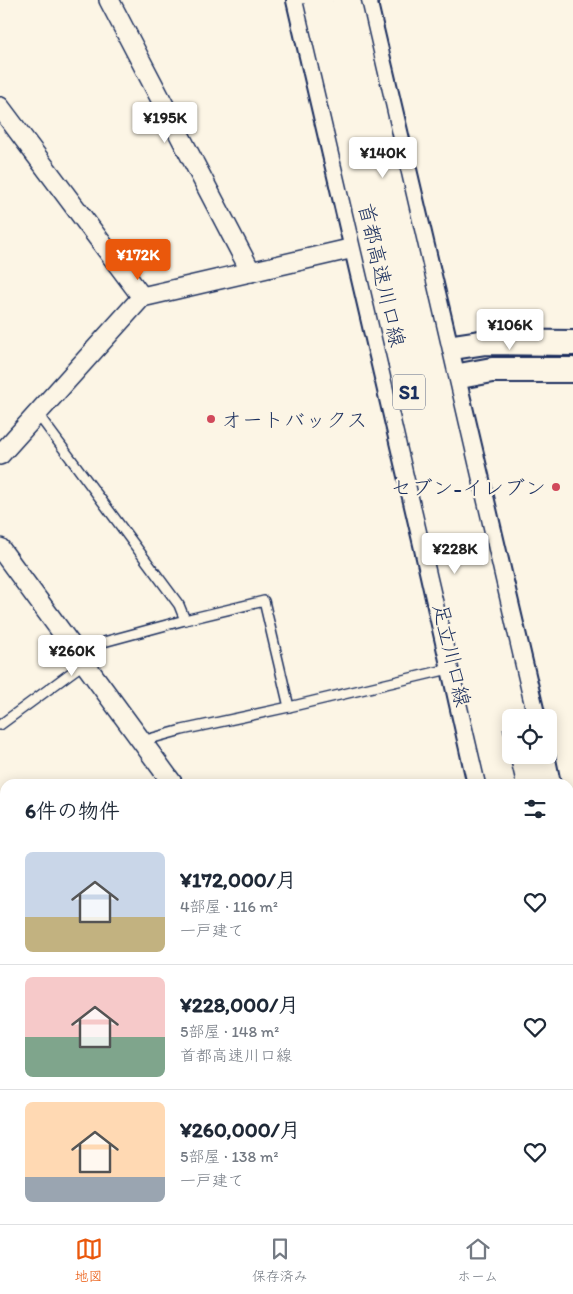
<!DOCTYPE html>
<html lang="ja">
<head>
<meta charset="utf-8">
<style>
  :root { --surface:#fff; --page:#f2f2f3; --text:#1f2937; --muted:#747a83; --line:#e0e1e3; --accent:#ea580c }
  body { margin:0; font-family:Itim,"Klee One",sans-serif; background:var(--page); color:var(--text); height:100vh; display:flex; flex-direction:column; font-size:19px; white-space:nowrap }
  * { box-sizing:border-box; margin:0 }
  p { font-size:16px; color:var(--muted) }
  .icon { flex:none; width:28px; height:28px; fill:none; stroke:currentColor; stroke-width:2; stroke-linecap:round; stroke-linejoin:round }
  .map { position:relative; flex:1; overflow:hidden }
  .sheet { position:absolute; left:0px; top:779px; width:574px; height:446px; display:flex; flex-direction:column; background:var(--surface); border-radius:15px 15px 0 0; box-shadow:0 2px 12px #0003 }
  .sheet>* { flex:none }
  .controls { position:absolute; left:502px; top:709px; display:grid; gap:10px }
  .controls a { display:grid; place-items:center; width:55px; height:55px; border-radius:8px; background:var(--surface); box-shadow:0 2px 12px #0003; font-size:25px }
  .price { position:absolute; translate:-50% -42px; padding:0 11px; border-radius:5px; background:#fff; color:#222; font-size:16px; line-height:32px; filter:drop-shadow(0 1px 2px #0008) }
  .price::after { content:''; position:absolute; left:50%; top:30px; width:15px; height:11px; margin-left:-8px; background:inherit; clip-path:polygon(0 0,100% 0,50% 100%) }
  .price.current { background:var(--accent); color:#fff }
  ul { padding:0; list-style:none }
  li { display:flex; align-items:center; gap:15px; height:125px; padding:0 25px }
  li+li { border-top:1px solid var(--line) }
  li span { display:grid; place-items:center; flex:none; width:140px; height:100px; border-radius:8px; color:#555 }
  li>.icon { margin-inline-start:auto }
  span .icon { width:60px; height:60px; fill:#fffc; stroke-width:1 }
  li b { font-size:21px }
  h2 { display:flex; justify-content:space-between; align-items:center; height:60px; padding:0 25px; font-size:21px }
  .tab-bar { display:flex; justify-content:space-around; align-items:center; height:70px; border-top:1px solid var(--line); background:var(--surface); font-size:14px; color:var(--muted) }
  .tab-bar a { display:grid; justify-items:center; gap:2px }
  .tab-bar .current { color:var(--accent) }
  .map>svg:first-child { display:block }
  .water { fill:url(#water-waves); stroke:#767f94 }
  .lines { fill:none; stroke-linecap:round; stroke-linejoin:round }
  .service-casing { stroke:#1b2f5e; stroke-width:12 }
  .minor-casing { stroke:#1b2f5e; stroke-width:22 }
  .tertiary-casing { stroke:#1b2f5e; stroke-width:28 }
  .secondary-casing { stroke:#1b2f5e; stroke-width:30 }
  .motorway-casing { stroke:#1b2f5e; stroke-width:31 }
  .path { stroke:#1b2f5e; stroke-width:3; stroke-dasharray:5 4; stroke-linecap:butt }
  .service { stroke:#fcf5e5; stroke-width:9 }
  .minor { stroke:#fcf5e5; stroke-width:19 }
  .tertiary { stroke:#fcf5e5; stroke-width:24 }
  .secondary { stroke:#fcf5e5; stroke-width:26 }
  .motorway { stroke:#fcf5e5; stroke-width:28 }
  .motorway-bridge-casing { stroke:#1b2f5e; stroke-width:31; stroke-linecap:butt }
  .motorway-bridge { stroke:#fcf5e5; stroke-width:28 }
  .poi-dot { fill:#d1495b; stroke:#fcf5e5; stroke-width:2 }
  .labels { text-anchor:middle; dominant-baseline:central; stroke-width:4.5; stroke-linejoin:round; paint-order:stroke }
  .shield { fill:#fcf5e5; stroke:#5e6a86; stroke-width:1 }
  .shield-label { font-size:20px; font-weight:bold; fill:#1b2f5e }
  .street-label { font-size:21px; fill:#1b2f5e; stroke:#fcf5e5 }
  .poi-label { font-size:21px; fill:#1b2f5e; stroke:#fcf5e5; text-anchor:start }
</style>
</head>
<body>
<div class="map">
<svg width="573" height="1224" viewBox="0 0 573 1224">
  <defs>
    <pattern id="water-waves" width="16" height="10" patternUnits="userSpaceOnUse" patternTransform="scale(1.25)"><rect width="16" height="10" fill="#b2b4b8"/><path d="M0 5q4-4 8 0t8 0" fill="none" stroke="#909399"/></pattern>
  </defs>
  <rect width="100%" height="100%" fill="#fcf5e5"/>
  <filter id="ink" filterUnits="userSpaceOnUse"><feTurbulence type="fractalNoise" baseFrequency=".02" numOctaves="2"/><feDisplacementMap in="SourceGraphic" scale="10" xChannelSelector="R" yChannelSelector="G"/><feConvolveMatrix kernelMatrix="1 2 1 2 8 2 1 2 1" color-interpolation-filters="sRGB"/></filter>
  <g filter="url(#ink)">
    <!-- water -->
    <path class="water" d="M0,1161L5,1168V1220H36L38,1224H0Z"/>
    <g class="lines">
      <defs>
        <g id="service">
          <path d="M37,413L179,605L185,620"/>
          <path d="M74,650L185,620L264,601L289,707"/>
          <path d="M0,725L83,664"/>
          <path d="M142,741L182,730L289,707L453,668"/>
        </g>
        <g id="minor">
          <path d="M109,0L251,272"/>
          <path d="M0,107L142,297"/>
          <path d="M0,455L142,297L358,247"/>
          <path d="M0,548L173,784"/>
          <path d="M0,971L5,977"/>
          <path d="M164,1220L166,1224"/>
          <path d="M198,1224L203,1220"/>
        </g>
        <g id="tertiary">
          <path d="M427,351L486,342L573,343"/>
          <path d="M433,381L492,370H573"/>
        </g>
        <g id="secondary">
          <path d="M300,0L427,544L481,784"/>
          <path d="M363,0L532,718"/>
          <path d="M541,755L547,784"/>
          <path d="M569,874L573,892"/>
          <path d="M569,1171L573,1190"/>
        </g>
        <g id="motorway">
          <path d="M521,755L527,784"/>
          <path d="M569,963L573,981"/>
          <path d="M569,1079L573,1098"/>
        </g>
      </defs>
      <!-- service casing -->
      <use href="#service" class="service-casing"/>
      <!-- minor casing -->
      <use href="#minor" class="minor-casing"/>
      <!-- tertiary casing -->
      <use href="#tertiary" class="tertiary-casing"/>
      <!-- secondary casing -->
      <use href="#secondary" class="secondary-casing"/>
      <!-- motorway casing -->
      <use href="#motorway" class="motorway-casing"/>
      <!-- path -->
      <g class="path">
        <path d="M0,1042L5,1048"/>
        <path d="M114,1220L116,1224"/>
      </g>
      <!-- service -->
      <use href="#service" class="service"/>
      <!-- minor -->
      <use href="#minor" class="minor"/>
      <!-- tertiary -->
      <use href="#tertiary" class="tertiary"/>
      <!-- secondary -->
      <use href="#secondary" class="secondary"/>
      <!-- motorway -->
      <use href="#motorway" class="motorway"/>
      <defs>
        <g id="motorway-bridge">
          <path d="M318,0L501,784"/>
          <path d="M346,0L512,718"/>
        </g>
      </defs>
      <!-- motorway-bridge casing -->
      <use href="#motorway-bridge" class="motorway-bridge-casing"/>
      <!-- motorway-bridge -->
      <use href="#motorway-bridge" class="motorway-bridge"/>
    </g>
  </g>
  <!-- markers -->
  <g class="poi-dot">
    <circle cx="211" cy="419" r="5"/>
    <circle cx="556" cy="487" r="5"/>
  </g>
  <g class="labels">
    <!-- shield labels -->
    <rect class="shield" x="393" y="374.5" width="32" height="35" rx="4"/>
    <g class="shield-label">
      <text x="409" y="392">S1</text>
    </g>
    <!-- street labels -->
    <g class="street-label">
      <text transform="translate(382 275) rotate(77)">首都高速川口線</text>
      <text transform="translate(452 655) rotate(77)">足立川口線</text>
    </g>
    <!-- poi labels -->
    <g class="poi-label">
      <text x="221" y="419">オートバックス</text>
      <text x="546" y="487" text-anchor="end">セブン-イレブン</text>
    </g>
  </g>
</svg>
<div class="controls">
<a><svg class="icon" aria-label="locate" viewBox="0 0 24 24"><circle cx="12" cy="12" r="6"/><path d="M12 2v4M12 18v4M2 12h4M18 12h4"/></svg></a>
</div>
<b class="price" style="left:165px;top:144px">¥195K</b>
<b class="price" style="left:383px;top:179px">¥140K</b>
<b class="price current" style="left:138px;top:281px">¥172K</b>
<b class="price" style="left:510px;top:351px">¥106K</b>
<b class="price" style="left:455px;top:575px">¥228K</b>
<b class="price" style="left:72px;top:677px">¥260K</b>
<section class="sheet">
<h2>6件の物件<svg class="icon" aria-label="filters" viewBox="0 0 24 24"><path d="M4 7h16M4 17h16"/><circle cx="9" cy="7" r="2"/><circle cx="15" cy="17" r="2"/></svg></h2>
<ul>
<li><span style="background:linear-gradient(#c9d6e8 65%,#c2b280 0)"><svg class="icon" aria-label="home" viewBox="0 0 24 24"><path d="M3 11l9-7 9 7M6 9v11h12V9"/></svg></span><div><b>¥172,000/月</b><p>4部屋 · 116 m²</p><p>一戸建て</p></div><svg class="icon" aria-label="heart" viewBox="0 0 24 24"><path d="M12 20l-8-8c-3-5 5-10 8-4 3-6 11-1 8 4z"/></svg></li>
<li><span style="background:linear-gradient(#f6c9c9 60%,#7fa58c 0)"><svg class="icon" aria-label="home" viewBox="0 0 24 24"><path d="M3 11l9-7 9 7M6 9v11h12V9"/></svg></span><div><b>¥228,000/月</b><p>5部屋 · 148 m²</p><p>首都高速川口線</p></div><svg class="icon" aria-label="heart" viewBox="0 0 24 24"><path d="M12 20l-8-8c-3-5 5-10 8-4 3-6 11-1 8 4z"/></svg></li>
<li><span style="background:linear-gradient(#ffd9b3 75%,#9aa5b1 0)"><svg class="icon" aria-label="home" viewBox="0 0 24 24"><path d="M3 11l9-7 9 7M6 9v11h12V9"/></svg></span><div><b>¥260,000/月</b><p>5部屋 · 138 m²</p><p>一戸建て</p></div><svg class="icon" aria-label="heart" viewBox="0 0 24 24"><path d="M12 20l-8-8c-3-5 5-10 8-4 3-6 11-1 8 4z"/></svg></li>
</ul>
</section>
</div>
<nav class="tab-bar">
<a class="current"><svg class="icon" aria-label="map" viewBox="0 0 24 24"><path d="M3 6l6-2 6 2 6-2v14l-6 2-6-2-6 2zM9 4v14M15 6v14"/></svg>地図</a>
<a><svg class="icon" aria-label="saved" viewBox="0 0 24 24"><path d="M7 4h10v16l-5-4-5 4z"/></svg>保存済み</a>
<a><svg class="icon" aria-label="home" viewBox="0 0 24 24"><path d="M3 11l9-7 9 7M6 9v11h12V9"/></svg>ホーム</a>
</nav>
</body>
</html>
